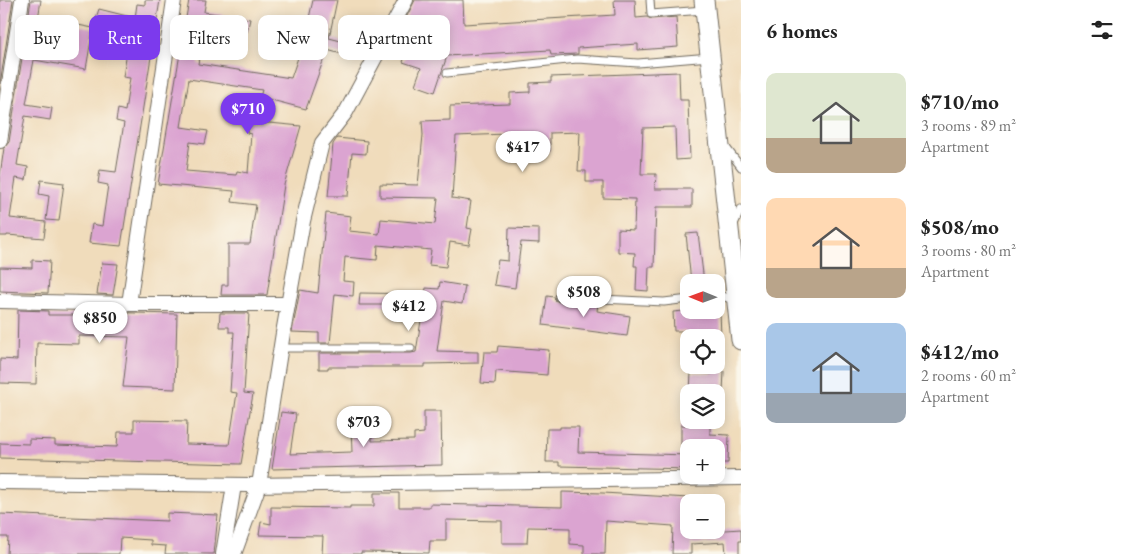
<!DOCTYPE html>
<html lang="en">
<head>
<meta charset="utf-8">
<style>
  :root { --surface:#fff; --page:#f6f6f6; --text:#222; --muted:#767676; --accent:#7c3aed }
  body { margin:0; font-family:"EB Garamond",serif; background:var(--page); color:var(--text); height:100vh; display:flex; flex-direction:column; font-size:19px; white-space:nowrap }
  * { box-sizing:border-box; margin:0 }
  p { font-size:16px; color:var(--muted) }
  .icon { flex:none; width:28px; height:28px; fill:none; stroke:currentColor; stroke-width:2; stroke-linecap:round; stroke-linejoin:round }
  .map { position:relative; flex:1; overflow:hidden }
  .side { display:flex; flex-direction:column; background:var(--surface); width:400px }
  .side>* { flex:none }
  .banner { position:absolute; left:15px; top:15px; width:475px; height:45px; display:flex; gap:10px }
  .needle { width:32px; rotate:271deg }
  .buttons { position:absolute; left:680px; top:274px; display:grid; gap:10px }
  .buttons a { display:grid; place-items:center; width:45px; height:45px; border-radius:10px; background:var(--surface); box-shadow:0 2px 12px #0003; font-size:25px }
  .price { position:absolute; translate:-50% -42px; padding:0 11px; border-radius:18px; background:#fff; color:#222; font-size:16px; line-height:32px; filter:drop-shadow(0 1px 2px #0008) }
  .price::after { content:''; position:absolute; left:50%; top:30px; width:15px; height:11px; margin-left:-8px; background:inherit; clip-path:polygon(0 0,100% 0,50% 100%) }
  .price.selected { background:var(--accent); color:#fff }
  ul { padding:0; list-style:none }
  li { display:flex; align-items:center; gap:15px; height:125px; padding:0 25px }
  li span { display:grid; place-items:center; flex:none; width:140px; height:100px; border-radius:10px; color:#555 }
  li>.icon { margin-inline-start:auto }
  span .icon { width:60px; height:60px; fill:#fffc; stroke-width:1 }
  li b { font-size:21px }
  h2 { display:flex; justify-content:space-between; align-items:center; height:60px; padding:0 25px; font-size:21px }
  .pill { padding:0 18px; border-radius:10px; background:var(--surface); box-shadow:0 2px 12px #0003; font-size:18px; line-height:45px }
  .pill.selected { background:var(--accent); color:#fff }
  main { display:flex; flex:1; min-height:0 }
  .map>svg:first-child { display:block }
  .building { fill:#dba4d1 }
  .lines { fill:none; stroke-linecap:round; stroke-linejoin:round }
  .service-casing { stroke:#70695d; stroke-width:9 }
  .minor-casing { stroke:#70695d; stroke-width:16 }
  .secondary-casing { stroke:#70695d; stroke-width:21 }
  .service { stroke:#fff; stroke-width:7 }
  .minor { stroke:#fff; stroke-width:14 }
  .secondary { stroke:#fff; stroke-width:19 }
</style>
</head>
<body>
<main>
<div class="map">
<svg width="741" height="554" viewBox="0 0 741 554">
  <rect width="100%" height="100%" fill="#fbf7ec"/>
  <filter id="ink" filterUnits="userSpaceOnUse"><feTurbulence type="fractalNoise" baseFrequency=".02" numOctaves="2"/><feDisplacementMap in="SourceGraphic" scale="10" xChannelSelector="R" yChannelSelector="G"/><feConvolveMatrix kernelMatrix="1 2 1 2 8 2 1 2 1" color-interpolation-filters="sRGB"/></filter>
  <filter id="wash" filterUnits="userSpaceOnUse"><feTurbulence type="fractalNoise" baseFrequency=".0096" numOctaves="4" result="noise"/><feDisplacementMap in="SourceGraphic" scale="20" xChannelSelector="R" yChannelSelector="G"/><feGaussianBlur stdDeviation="1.12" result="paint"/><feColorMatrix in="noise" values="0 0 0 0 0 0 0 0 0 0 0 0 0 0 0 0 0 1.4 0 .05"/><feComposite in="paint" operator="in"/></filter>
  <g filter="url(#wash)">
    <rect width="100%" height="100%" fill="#f0dcbb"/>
    <g id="blocks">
      <!-- building -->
      <g class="building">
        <path d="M0,0H13L0,84Z"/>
        <path d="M31,0H41L38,19H42L38,46L74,52L78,25L93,28L86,69L34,60L26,104L52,108L50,120L25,116L17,165L28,167L26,180L16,178L10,218L46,222L44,238L7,235V236H0V175L4,148L9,142Z"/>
        <path d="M145,0H160L121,246L89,243L92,224L102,226L108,185L98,183L100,170L116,172L124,123L116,121L118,109L125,111L130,78L123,77L130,31L95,21L99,9L135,18L137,4L145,5Z"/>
        <path d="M189,0H206L204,12L250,19L247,32L205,24L198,64L291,78L303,43L307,44L312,19L309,18L313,0H337L329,38L365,47L360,59L327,50L306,109L260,97L262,90L189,79L181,127L208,131L205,144L190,142L186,171L236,175L237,171L248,173L251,134L247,133L248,121L301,126L284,185L267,295H221L222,285H228V244H250L256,205L232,202L234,191L158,184Z"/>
        <path d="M415,0H463L464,24L615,15L614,0H635L636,18L647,17L651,19L676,17L678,47L638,50V44L578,48V54H577L551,55L550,50L447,56L435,92L415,85L421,68L403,62L411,41L400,37L406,18Z"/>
        <path d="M679,72L680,100H688L690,159L676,160L675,127L643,128L641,174H656L655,189H692V207H656L654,267H649L648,291L636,290L637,266H634L635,253L618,252V229L634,230L635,199L603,198V182H586V171H578L580,132L550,133V151L532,150V133L456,136L452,198L471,201L467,228L472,229L469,245L450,242L446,267L429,265L431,250L378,245L377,260L345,257L343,281L354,282L353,296L335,294L330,343H319V333L292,332L300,290L318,293L326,213L351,216L349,231L379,234L381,219L435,224L438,198L380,197V184L418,185L423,135L422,121L450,120V106L510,104V93L530,92V83L551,82V77Z"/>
        <path d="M337,138L367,141L366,154L352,153L348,196H328L333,144Z"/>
        <path d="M41,180L64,183L59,221L46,220L49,196L39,194Z"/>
        <path d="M509,228L539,229V243L521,242L515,288L494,285L498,260L508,261Z"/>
        <path d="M698,233L704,282H691L686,234Z"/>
        <path d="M32,260L50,261L48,293L0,291V267L32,268Z"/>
        <path d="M102,263L118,264L113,295L97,294Z"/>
        <path d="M440,282L465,286L462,304L444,301L437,351L478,352V363L425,364V367H328V369H319V353H411L416,352L422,314L395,313V305H359L360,293L425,294L426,288L439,289Z"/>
        <path d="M547,296L554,297L555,300L559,302L598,304L597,311L630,316L627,336L543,325Z"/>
        <path d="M18,310L48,311V315H80V312H94L177,314L175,389L123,387L129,337L79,336V344L37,343L36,384L0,383V359L17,360Z"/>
        <path d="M684,310H720L721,338H685V331H674L673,312L684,311Z"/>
        <path d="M220,313H249L244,393L253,394L241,464L0,458V443L29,444V439L55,440V445L117,447L118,432H134V420L187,421L186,444L229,445L237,393L230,392L234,332H229V327H219Z"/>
        <path d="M498,346L549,350L547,375L496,371L495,384L481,383L484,352H497Z"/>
        <path d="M712,370L724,371L723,392H690L691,373L712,374Z"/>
        <path d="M424,411H441L442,465L272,469L281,412L296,414L290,454L352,452L351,426L372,425V441L414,440V434L424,433Z"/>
        <path d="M681,425L710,426V434L729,435L728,463H716V448H681Z"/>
        <path d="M560,427H579L578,452L689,455V469L559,466V462H546L547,429H560Z"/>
        <path d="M562,492L603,493L689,498V530H694V532L741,529V541H739V554H726L725,542L691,544V554H672L673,526L606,521L605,554H584V545L570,544V528L528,527L527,543H502V521L446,520V541H430L429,553L361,552V554H322L323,536L259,535L261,522L271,524V507L350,508V506H374V493H399V507H430V504L562,507Z"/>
        <path d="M167,513L218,515L214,554H165L166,546L151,545V540L120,538L119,554H7L8,537H0V514L167,521Z"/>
      </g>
    </g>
  </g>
  <g filter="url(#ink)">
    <use href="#blocks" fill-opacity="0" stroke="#70695d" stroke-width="1"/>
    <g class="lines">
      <defs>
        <g id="service">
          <path d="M650,0L651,14L704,10"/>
          <path d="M447,73L577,59L638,63L710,57"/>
          <path d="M725,146L741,167"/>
          <path d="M734,224L741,209"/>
          <path d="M716,296H722L736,301"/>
          <path d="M559,297L664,302L689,299"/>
          <path d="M280,348H411"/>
        </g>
        <g id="minor">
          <path d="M0,141L22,0"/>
          <path d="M0,301L129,304H288"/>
          <path d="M129,304L174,0"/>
          <path d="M0,482L250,485L741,478"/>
          <path d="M223,554L234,485"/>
          <path d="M234,554L259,485L283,333L303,221L322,143L346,112L406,0"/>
        </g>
        <path id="secondary" d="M704,0L741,340"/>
      </defs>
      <!-- service casing -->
      <use href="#service" class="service-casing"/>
      <!-- minor casing -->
      <use href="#minor" class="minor-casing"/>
      <!-- secondary casing -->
      <use href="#secondary" class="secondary-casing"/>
      <!-- service -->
      <use href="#service" class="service"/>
      <!-- minor -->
      <use href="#minor" class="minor"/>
      <!-- secondary -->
      <use href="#secondary" class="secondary"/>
    </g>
  </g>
</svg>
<div class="buttons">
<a><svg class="needle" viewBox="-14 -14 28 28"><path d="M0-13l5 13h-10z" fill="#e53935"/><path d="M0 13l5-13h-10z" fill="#767676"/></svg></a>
<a><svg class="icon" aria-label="locate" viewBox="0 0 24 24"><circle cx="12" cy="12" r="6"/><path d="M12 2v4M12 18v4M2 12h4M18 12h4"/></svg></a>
<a><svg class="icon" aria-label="layers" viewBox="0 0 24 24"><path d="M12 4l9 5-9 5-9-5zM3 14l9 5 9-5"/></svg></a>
<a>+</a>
<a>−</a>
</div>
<b class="price selected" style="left:248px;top:135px">$710</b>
<b class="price" style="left:523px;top:173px">$417</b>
<b class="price" style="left:584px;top:318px">$508</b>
<b class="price" style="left:409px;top:332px">$412</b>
<b class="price" style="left:100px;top:344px">$850</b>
<b class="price" style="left:364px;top:448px">$703</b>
<div class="banner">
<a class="pill">Buy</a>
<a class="pill selected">Rent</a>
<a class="pill">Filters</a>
<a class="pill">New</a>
<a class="pill">Apartment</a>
</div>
</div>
<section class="side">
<h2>6 homes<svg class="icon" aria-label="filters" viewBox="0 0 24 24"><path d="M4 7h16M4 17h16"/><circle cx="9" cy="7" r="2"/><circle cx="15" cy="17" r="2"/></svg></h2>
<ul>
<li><span style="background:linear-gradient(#dfe7d0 65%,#b9a48a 0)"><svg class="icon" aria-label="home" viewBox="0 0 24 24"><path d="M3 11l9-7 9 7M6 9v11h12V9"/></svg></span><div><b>$710/mo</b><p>3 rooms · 89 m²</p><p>Apartment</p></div></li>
<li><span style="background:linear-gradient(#ffd9b3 70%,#b9a48a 0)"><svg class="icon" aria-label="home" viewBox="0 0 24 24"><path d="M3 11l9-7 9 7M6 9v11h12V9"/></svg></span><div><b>$508/mo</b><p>3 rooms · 80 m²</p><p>Apartment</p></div></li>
<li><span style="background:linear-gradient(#a9c7e8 70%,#9aa5b1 0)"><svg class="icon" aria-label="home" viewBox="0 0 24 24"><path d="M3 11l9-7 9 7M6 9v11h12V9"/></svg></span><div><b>$412/mo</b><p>2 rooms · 60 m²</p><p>Apartment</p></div></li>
</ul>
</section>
</main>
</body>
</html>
